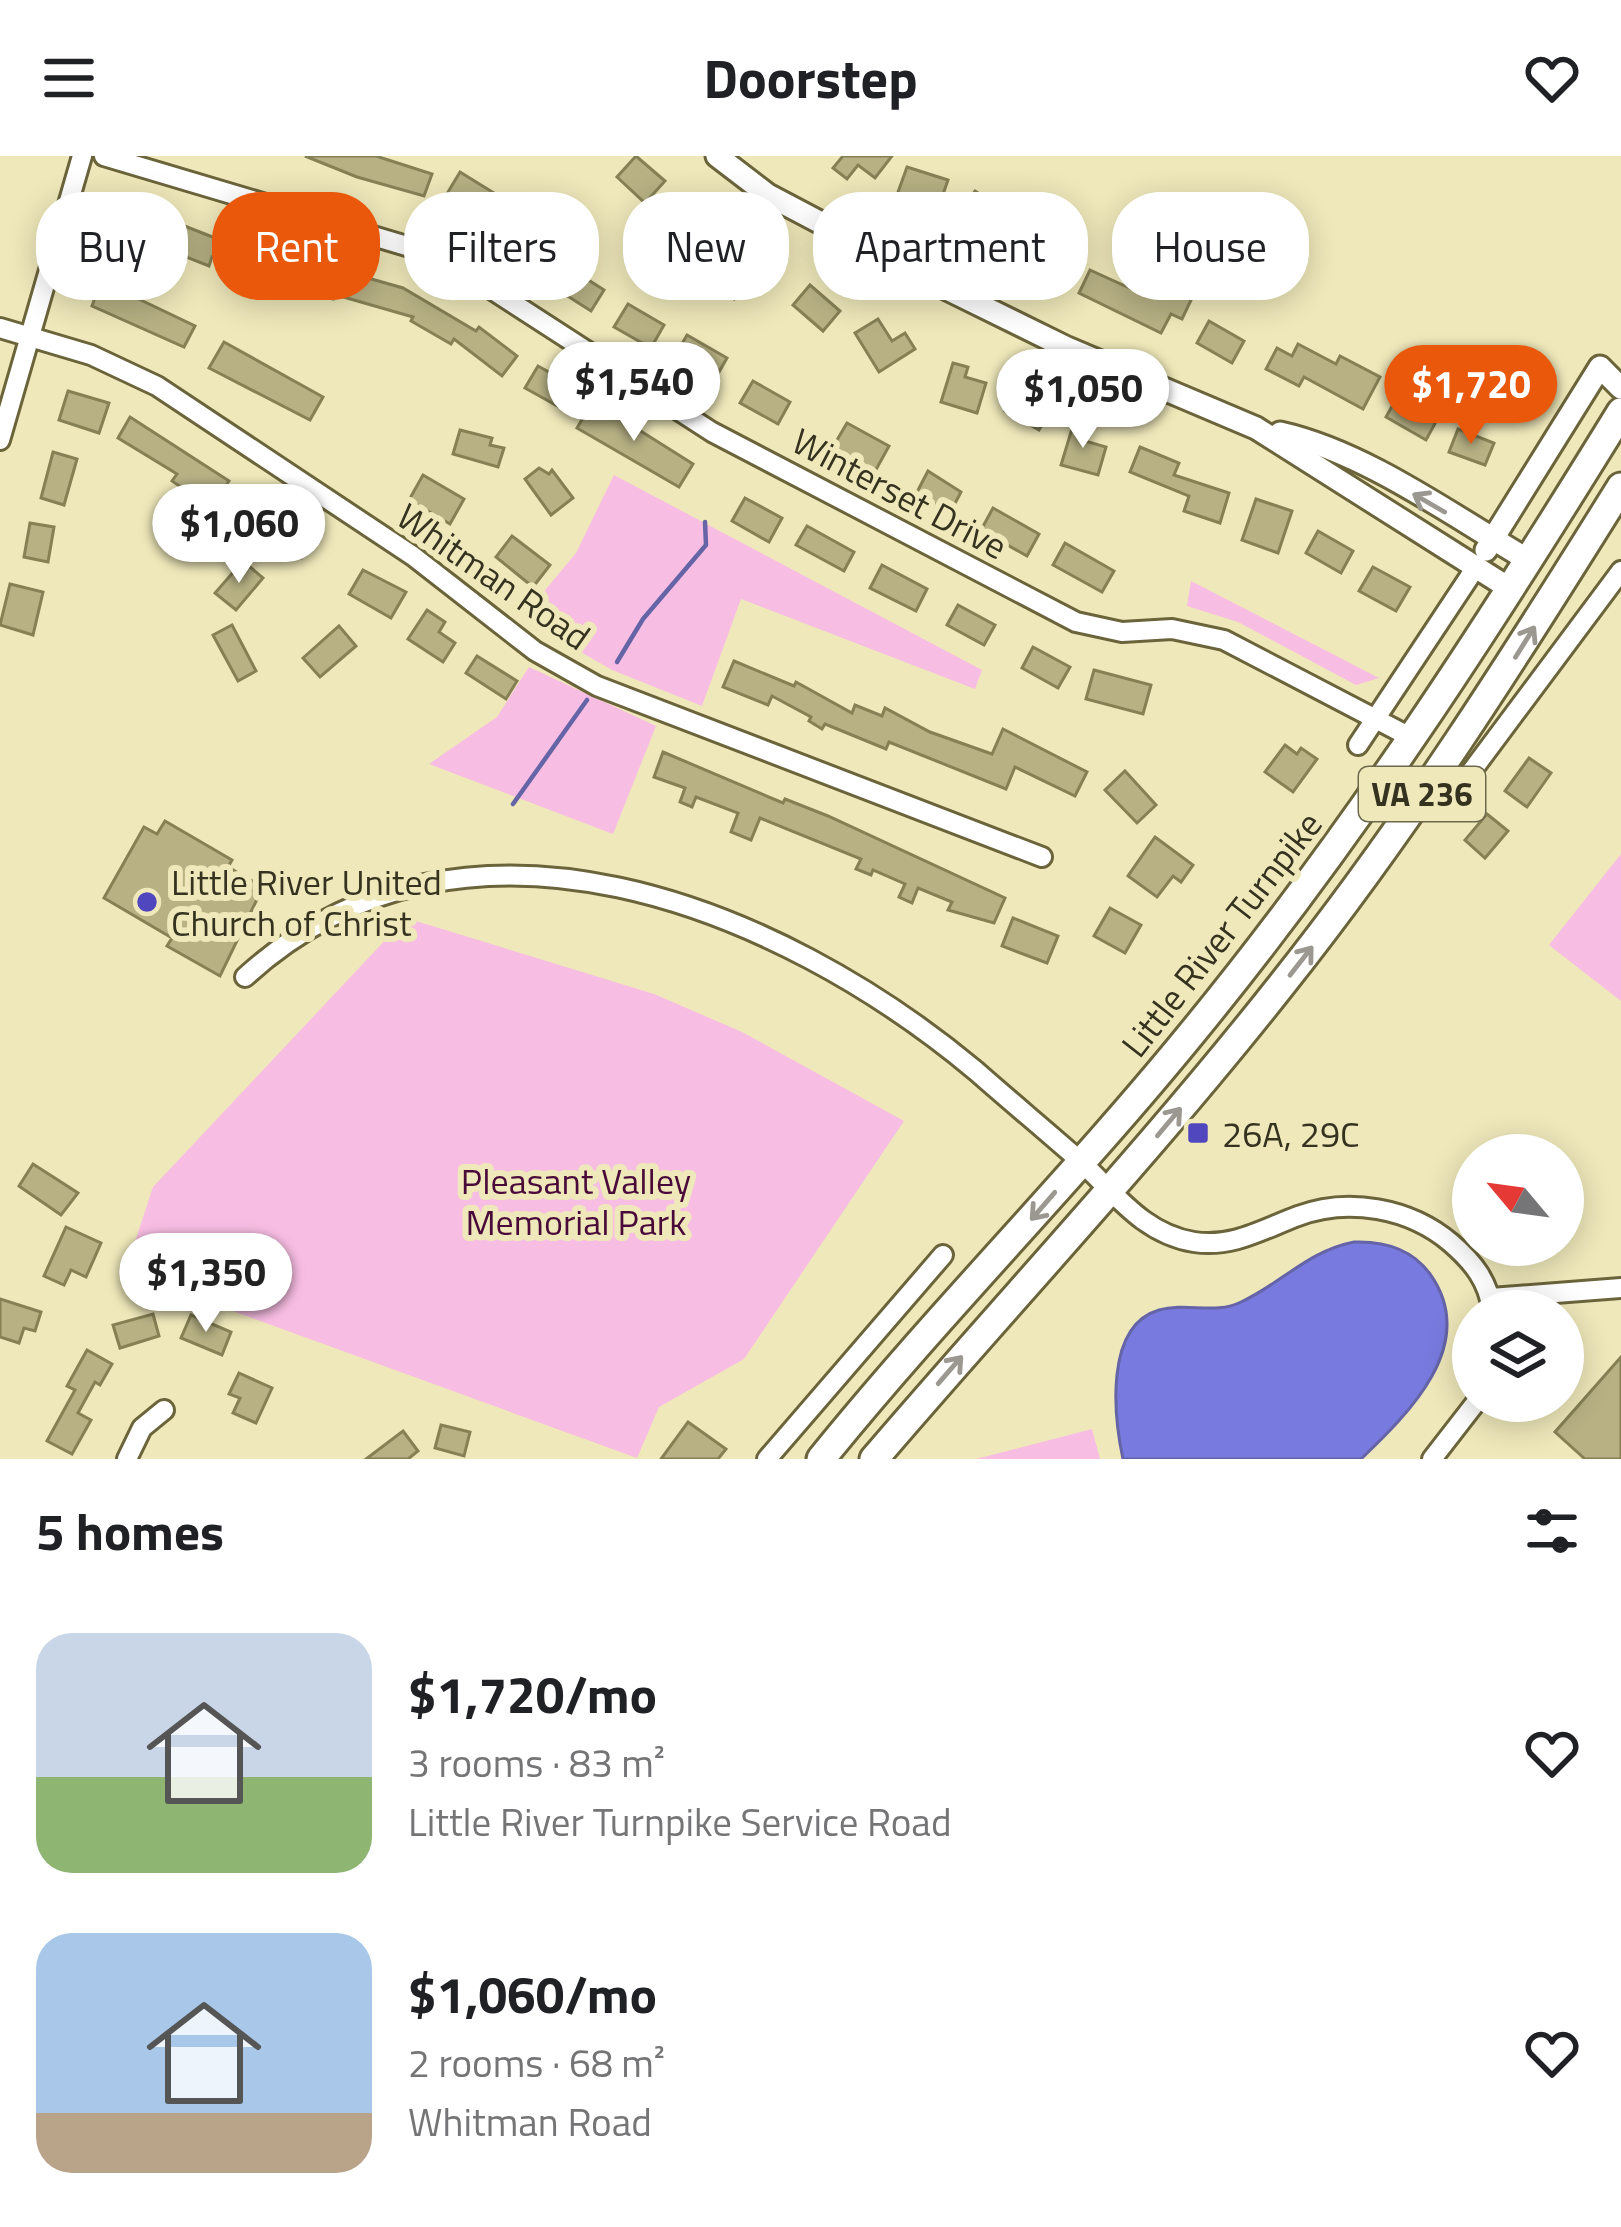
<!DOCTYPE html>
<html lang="en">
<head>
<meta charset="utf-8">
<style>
  :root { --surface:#fff; --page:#f2f2f2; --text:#202124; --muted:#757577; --accent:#ea580c }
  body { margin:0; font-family:"Titillium Web",sans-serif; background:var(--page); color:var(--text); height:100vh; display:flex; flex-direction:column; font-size:45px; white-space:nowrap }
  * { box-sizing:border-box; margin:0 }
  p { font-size:39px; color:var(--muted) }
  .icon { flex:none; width:66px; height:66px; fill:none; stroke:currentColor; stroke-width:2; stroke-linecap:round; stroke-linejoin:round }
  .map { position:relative; height:1303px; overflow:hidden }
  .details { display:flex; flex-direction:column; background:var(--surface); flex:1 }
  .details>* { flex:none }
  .top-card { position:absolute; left:36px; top:36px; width:1551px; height:108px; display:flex; gap:24px }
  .needle { width:78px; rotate:299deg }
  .fabs { position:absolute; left:1452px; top:978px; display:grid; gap:24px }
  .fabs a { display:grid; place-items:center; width:132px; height:132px; border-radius:50%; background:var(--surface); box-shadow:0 6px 30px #0003; font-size:60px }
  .price { position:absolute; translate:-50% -102px; padding:0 27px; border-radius:42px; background:#fff; color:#222; font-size:39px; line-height:78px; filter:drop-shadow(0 3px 6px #0008) }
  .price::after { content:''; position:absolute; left:50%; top:72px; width:36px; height:27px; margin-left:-18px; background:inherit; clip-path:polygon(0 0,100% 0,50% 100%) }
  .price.selected { background:var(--accent); color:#fff }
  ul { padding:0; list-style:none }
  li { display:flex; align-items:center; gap:36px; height:300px; padding:0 36px }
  li span { display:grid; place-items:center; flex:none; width:336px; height:240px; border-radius:36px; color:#555 }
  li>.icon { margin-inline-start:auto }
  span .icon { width:144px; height:144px; fill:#fffc; stroke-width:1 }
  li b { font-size:51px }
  h2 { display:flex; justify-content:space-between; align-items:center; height:144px; padding:0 36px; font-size:51px }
  .pill { padding:0 42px; border-radius:48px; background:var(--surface); box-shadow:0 6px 30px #0003; font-size:42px; line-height:108px }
  .pill.selected { background:var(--accent); color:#fff }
  header { display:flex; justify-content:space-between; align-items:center; height:156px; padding:0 36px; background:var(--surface); font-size:54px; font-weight:700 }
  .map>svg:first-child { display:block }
  .green { fill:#f8bde3 }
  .water { fill:#787adf; stroke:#6464a6; stroke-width:3 }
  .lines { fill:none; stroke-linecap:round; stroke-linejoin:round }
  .stream { stroke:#6464a6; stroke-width:4.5 }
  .building { fill:#b7b184; stroke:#868055; stroke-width:3 }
  .minor-casing { stroke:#6b643b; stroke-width:24 }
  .tertiary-casing { stroke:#6b643b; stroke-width:27 }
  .primary-casing { stroke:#6b643b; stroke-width:33 }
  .minor { stroke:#fff; stroke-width:18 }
  .tertiary { stroke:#fff; stroke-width:21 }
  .primary { stroke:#fff; stroke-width:27 }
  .oneway { stroke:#9a9890 }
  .poi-dot { fill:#5047be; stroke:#efe8ba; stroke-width:4.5 }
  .labels { text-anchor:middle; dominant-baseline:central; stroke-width:12; stroke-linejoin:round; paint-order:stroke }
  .shield { fill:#efe8ba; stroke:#6d694e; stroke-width:3 }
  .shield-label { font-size:33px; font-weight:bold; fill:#353220 }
  .street-label { font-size:36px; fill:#353220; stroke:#efe8ba }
  .poi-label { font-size:36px; fill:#353220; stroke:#efe8ba; text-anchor:start }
  .park-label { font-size:36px; fill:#490a3a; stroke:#efe8ba }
</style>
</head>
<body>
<header><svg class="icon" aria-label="menu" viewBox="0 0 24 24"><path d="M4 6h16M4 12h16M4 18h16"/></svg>Doorstep<svg class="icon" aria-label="heart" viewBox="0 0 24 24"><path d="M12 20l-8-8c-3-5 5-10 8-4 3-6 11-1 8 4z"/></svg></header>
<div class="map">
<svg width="1621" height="1303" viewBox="0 0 1621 1303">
  <rect width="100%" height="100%" fill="#efe8ba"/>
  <!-- green -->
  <g class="green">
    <path d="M614,319L982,514L975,533L741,443L702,550L612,514L522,462L576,397Z"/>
    <path d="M1191,425L1379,522L1356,529L1238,466L1187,450Z"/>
    <path d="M529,511L656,570L613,678L429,608L497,561Z"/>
    <path d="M1621,698V845L1549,789Z"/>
    <path d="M406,762L654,838L742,876L904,965L744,1203L659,1251L637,1302L125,1116L153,1031Z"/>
    <path d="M1092,1273L1100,1303H976Z"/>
  </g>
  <!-- water -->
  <path class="water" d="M1354,1086C1384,1085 1412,1093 1430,1118C1480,1188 1409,1257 1361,1303H1123C1114,1261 1104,1170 1159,1154C1187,1146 1215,1159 1241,1146C1282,1127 1308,1095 1354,1086Z"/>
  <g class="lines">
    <!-- stream -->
    <g class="stream">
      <path d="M617,506L643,463L706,389L705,366"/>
      <path d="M513,648L587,544"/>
    </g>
  </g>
  <!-- building -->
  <g class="building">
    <path d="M305,0H376L432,18L424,40L357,21Z"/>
    <path d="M636,0L665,25L645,47L617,21Z"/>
    <path d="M843,0H892L875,22L858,9L847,23L833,12Z"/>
    <path d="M907,11L948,24L934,64L893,50Z"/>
    <path d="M460,16L560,78L546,102L445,41Z"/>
    <path d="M975,35L1010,58L994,81L977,70L968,84L950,73Z"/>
    <path d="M115,56L175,72L177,67L238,91L241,84L281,98L278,106L361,120L403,132L476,175L479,171L517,200L502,220L454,183L451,188L411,165L413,161L333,138V143L290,135L292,129L212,101L209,110L151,87L150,92L110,81Z"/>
    <path d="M689,60L693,78L710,74L714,91L671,102L662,67Z"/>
    <path d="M1048,65L1069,72L1054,116L1018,104L1027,77L1042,82Z"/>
    <path d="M740,92L775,111L762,135L744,125L734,143L718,134Z"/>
    <path d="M568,111L604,134L591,155L555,132Z"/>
    <path d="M1090,114L1145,139L1150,128L1179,142L1181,137L1192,142L1182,163L1171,158L1161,177L1079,137Z"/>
    <path d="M101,125L195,170L184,191L92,150Z"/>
    <path d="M810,129L840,155L823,175L793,149Z"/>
    <path d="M628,148L664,169L651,192L614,171Z"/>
    <path d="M878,163L892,185L905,177L915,193L879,216L855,177Z"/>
    <path d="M1209,165L1244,185L1232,207L1197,187Z"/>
    <path d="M687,179L727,202L711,230L671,207Z"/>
    <path d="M224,186L323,241L310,264L209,212Z"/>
    <path d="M1298,188L1336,208L1340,200L1380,221L1363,253L1304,221L1299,230L1266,213L1277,192L1292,200Z"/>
    <path d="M953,207L968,211L965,221L986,227L977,257L941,246Z"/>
    <path d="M538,210L574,230L561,252L525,232Z"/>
    <path d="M753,225L790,246L778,268L740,247Z"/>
    <path d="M1018,232L1052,251L1039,274L1005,255Z"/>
    <path d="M68,235L109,247L99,277L59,264Z"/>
    <path d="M1399,238L1439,260L1426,284L1386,261Z"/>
    <path d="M593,245L693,308L679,331L577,272Z"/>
    <path d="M130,261L229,325L211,352L172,325L177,318L118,282Z"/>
    <path d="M1075,263L1090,268L1085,285L1106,291L1098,319L1061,309Z"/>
    <path d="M847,267L889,290L873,319L830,296Z"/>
    <path d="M1458,273L1494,287L1485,309L1449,296Z"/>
    <path d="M460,274L492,282L490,289L504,292L498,311L453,298Z"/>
    <path d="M1140,291L1179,307L1174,319L1229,337L1220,367L1184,355L1189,340L1130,316Z"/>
    <path d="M53,296L77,303L64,349L41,342Z"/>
    <path d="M539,312L549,318L552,314L573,342L551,359L525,323Z"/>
    <path d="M928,315L961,336L950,357L916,338Z"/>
    <path d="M423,319L464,343L450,368L409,344Z"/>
    <path d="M745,342L782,362L769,386L732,365Z"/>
    <path d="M1256,343L1292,355L1278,397L1242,384Z"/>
    <path d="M993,352L1039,378L1027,400L981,374Z"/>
    <path d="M274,354L315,378L301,402L260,378Z"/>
    <path d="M30,367L54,371L48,406L24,401Z"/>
    <path d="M807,370L854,396L844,415L796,389Z"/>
    <path d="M1318,375L1353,395L1341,417L1306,397Z"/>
    <path d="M512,380L550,409L533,431L496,401Z"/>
    <path d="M1065,387L1114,415L1102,436L1053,409Z"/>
    <path d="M243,405L263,422L236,454L215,437Z"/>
    <path d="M882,409L927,433L916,455L870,432Z"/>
    <path d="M1373,411L1410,431L1396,455L1359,435Z"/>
    <path d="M363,414L406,436L391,462L349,438Z"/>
    <path d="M10,428L43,436L33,479L0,469Z"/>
    <path d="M958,449L995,469L984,489L947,469Z"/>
    <path d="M427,454L445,466L439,476L455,487L443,506L408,483Z"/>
    <path d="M232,469L256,515L238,525L213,479Z"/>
    <path d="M339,470L356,490L320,521L303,502Z"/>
    <path d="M1033,491L1070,511L1058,532L1022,512Z"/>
    <path d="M477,500L517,525L506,543L466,517Z"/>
    <path d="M734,505L794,530L796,526L852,557L855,549L882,560L885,552L930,576L992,598L1003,573L1087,616L1075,640L1015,611L1006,633L889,586L886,593L825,568L822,573L809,565L811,561L772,540L768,549L723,531Z"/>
    <path d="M1094,514L1151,529L1143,558L1086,543Z"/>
    <path d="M1285,589L1297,598L1301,592L1317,603L1293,636L1265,616Z"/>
    <path d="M663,596L783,647L785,643L828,660L1005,742L994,767L948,754L952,746L918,732L912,747L899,741L905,728L873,714L871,719L856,713L861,703L760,662L751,684L731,676L738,657L696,641L692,651L680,646L685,632L654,621Z"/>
    <path d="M1529,602L1551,617L1527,651L1505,635Z"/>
    <path d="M1125,615L1156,649L1137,667L1105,634Z"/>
    <path d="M1487,658L1508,675L1485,702L1465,684Z"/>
    <path d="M165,665L232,704L228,711L263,731L220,820L167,790L172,782L104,742L144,671L157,678Z"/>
    <path d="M1155,681L1193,709L1181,726L1173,720L1157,741L1128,720Z"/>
    <path d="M1110,752L1141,769L1125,797L1094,780Z"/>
    <path d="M1013,762L1058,780L1047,807L1002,790Z"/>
    <path d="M33,1008L78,1037L61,1059L19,1030Z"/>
    <path d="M66,1071L101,1087L86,1121L71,1114L64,1129L44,1120Z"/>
    <path d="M0,1143L41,1156L35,1175L24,1172L19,1187L0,1181Z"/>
    <path d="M153,1158L159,1180L120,1192L113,1169Z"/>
    <path d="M191,1159L231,1176L222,1199L181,1182Z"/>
    <path d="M87,1194L112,1208L100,1229L95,1226L78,1257L91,1264L72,1298L47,1285L75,1234L67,1230Z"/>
    <path d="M1621,1201V1303H1585L1555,1276Z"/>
    <path d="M239,1217L272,1232L256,1267L233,1257L240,1242L229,1238Z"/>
    <path d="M688,1266L726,1293L718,1303H661Z"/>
    <path d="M441,1269L470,1276L464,1300L435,1292Z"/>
    <path d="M403,1275L418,1295L408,1303H366Z"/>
  </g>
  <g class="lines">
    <defs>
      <g id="minor">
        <path d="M104,0L440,100L712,276L1076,466L1122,476L1172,473L1224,484L1414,583"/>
        <path d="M0,172L91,199L157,230L413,400L535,495L597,530L1042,701"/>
        <path d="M0,284L82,0"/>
        <path d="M1358,589L1476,411"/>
        <path d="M1471,616L1621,415"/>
        <path d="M245,821C463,621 780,751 976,915C1010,945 1045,974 1079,1004C1115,1037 1143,1078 1194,1086C1233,1092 1263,1073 1298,1060C1348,1041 1410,1052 1451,1087C1473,1106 1489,1126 1492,1155"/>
        <path d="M1491,1142L1621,1132"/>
        <path d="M127,1303L142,1272L164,1254"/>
        <path d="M767,1303L943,1099"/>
        <path d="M1432,1303L1477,1245"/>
      </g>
      <g id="tertiary">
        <path d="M717,0L768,39L939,129L1067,192L1256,272L1512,434"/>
        <path d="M1280,277C1366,296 1454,361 1530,405"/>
        <path d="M1486,394L1600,211L1621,232"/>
      </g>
      <g id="primary">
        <path d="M821,1303C939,1157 1073,1023 1192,877C1353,681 1488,472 1621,256"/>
        <path d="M874,1303C1010,1144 1154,991 1283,827C1408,670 1515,501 1621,331"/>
      </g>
    </defs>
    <!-- minor casing -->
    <use href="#minor" class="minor-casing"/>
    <!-- tertiary casing -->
    <use href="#tertiary" class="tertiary-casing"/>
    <!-- primary casing -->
    <use href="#primary" class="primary-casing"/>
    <!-- minor -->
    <use href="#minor" class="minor"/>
    <!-- tertiary -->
    <use href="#tertiary" class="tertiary"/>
    <!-- primary -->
    <use href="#primary" class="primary"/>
  </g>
  <!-- one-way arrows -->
  <defs><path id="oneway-shaft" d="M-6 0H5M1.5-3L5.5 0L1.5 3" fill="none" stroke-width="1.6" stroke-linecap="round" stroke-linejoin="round" transform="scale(3)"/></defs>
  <g class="oneway">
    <use href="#oneway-shaft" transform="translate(1429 347) rotate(-150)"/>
    <use href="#oneway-shaft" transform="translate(1525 486) rotate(-58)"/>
    <use href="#oneway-shaft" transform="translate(1301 805) rotate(-52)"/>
    <use href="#oneway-shaft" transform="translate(1169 966) rotate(-50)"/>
    <use href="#oneway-shaft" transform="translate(1043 1050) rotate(131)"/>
    <use href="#oneway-shaft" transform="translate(950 1214) rotate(-49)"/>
  </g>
  <!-- markers -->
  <g class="poi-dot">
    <circle cx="147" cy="746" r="12"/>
    <rect x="1186" y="965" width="24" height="24" rx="6"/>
  </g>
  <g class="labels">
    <!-- shield labels -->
    <rect class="shield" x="1359" y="611" width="126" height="54" rx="9"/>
    <g class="shield-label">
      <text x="1422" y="638">VA 236</text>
    </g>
    <!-- street labels -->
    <g class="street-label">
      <text transform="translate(900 337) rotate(28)">Winterset Drive</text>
      <text transform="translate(494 420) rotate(35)">Whitman Road</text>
      <text transform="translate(1221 778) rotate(-52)">Little River Turnpike</text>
    </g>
    <!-- poi labels -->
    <g class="poi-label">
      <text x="171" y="725">Little River United<tspan x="171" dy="41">Church of Christ</tspan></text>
      <text x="1222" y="977">26A, 29C</text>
    </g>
    <!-- park labels -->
    <g class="park-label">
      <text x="576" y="1024">Pleasant Valley<tspan x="576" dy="41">Memorial Park</tspan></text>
    </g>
  </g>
</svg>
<div class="fabs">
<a><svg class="needle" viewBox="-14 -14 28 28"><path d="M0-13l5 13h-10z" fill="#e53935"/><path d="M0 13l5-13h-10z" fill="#757577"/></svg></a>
<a><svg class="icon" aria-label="layers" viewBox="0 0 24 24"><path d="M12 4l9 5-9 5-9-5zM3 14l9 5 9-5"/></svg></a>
</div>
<b class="price" style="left:634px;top:288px">$1,540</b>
<b class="price selected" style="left:1471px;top:291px">$1,720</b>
<b class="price" style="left:1083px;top:295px">$1,050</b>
<b class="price" style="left:239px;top:430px">$1,060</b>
<b class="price" style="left:206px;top:1179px">$1,350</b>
<div class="top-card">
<a class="pill">Buy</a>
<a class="pill selected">Rent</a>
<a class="pill">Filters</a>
<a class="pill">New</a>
<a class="pill">Apartment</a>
<a class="pill">House</a>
</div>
</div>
<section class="details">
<h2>5 homes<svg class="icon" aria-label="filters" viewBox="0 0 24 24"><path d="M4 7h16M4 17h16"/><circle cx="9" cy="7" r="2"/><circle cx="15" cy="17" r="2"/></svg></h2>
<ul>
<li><span style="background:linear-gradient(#c9d6e8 60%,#8fb573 0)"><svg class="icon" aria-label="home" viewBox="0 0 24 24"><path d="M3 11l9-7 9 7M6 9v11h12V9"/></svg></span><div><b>$1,720/mo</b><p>3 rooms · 83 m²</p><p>Little River Turnpike Service Road</p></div><svg class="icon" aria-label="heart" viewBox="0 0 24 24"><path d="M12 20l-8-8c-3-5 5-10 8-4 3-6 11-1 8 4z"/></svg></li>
<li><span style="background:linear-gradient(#a9c7e8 75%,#b9a48a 0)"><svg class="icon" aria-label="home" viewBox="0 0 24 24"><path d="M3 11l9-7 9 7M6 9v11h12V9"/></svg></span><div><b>$1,060/mo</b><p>2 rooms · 68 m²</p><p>Whitman Road</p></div><svg class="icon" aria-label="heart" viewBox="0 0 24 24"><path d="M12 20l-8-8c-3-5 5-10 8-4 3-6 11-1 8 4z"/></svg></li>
</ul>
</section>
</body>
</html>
